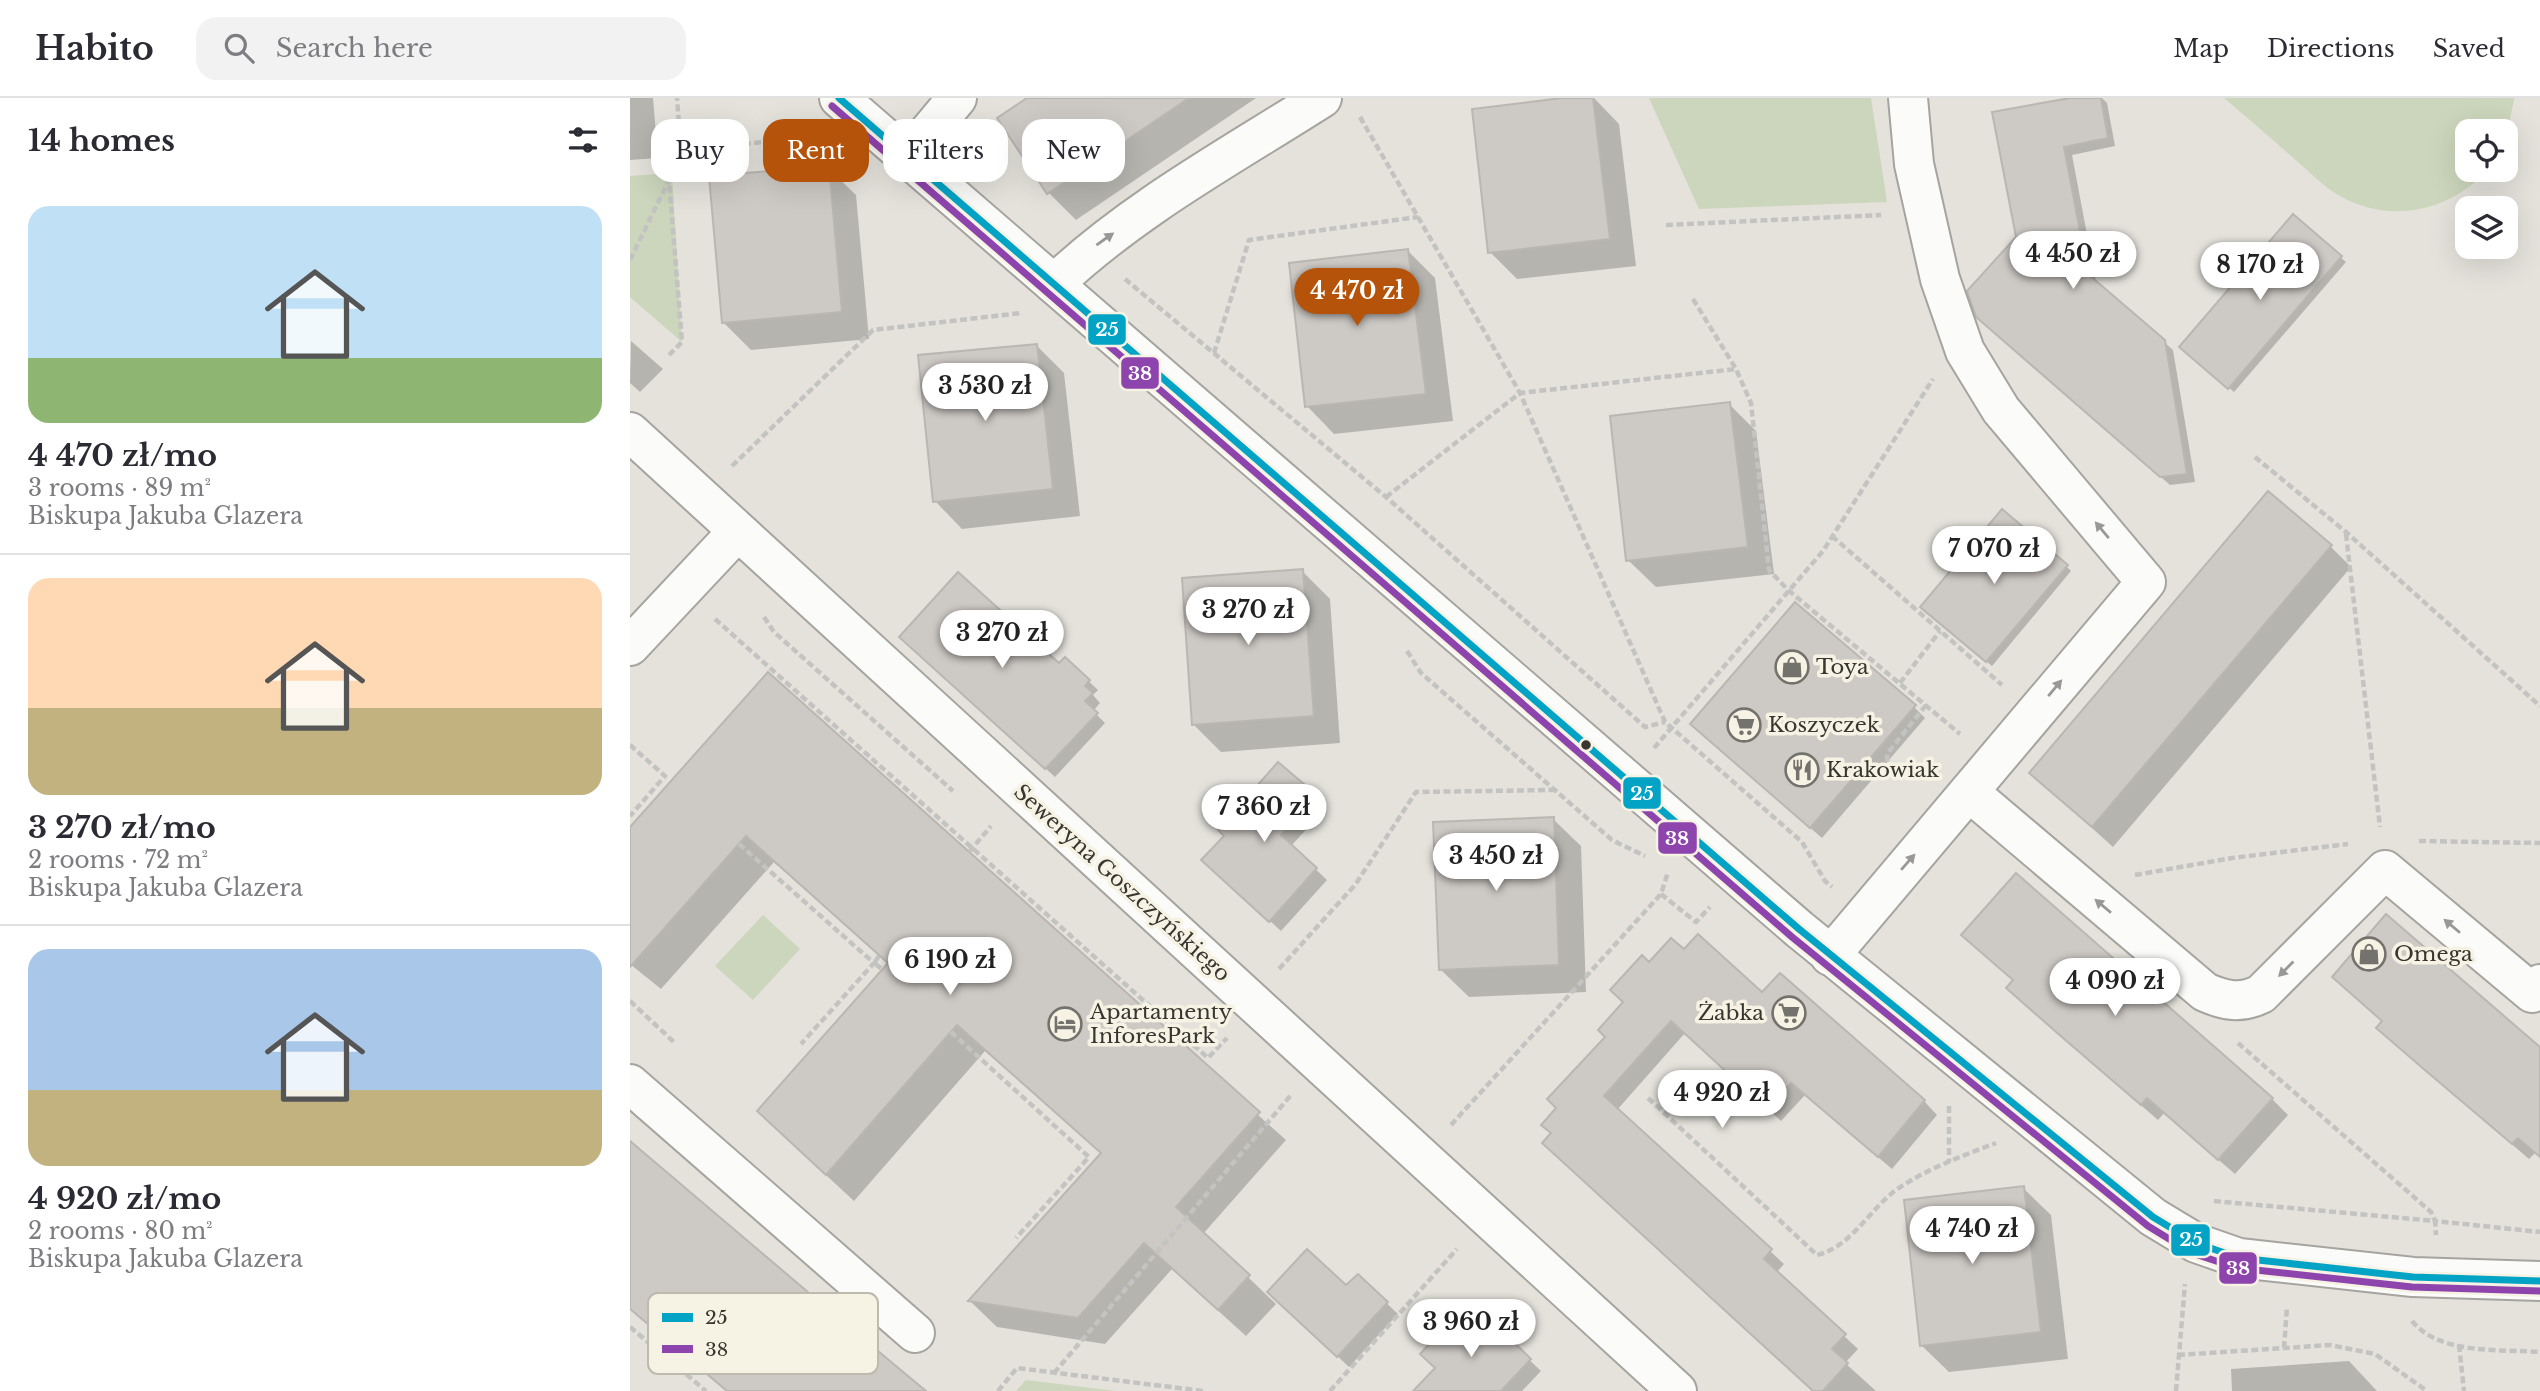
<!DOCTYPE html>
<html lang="en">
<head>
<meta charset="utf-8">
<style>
  :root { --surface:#fff; --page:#f2f2f3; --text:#2b2b33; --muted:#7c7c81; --line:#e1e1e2; --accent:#b45309 }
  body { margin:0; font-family:"Libre Baskerville",serif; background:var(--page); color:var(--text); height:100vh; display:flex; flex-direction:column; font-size:26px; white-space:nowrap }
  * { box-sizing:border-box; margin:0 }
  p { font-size:23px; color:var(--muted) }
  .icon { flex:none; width:38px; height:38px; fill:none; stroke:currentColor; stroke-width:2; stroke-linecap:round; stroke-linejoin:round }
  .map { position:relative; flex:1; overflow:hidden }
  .details { display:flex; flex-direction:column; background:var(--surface); width:630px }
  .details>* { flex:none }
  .guide { position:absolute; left:21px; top:21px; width:665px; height:63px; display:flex; gap:14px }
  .controls { position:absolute; left:1825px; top:21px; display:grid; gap:14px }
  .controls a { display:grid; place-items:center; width:63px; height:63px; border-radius:14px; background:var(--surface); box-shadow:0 7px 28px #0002; font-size:35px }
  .price { position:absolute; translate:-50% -60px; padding:0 16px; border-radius:24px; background:#fff; color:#222; font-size:23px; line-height:46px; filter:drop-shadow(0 2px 4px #0008) }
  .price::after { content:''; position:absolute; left:50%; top:42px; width:21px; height:16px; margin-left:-10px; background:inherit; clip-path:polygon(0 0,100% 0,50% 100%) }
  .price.on { background:var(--accent); color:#fff }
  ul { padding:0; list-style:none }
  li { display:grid; align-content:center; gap:14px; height:371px; padding:0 28px }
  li+li { border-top:2px solid var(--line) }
  li span { display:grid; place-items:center; height:217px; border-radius:21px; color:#555 }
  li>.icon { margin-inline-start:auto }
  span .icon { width:126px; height:126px; fill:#fffc; stroke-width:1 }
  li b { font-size:30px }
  h2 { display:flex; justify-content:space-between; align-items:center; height:84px; padding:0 28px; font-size:30px }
  .chip { padding:0 24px; border-radius:21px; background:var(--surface); box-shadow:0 7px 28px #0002; font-size:24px; line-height:63px }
  .chip.on { background:var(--accent); color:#fff }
  header { display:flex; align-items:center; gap:42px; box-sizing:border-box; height:98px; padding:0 35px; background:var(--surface); border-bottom:2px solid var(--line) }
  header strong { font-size:33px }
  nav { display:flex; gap:38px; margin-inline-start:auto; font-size:24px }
  .search { width:490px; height:63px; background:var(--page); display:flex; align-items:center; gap:18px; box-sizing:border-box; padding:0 24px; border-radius:21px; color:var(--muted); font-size:26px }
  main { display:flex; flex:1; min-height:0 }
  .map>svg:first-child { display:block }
  .green { fill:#ccd6bc }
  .shadow { fill:#0003 }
  .building { fill:#cdc9c5; stroke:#bab6b2; stroke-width:2 }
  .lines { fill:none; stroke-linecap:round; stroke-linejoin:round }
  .minor-casing { stroke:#a6a49f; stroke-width:42 }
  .path { stroke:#c3c3c1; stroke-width:4.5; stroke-dasharray:7 3.5; stroke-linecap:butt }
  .minor { stroke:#fbfbfa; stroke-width:38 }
  .bus-1-casing { stroke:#f6f2e4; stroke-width:12 }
  .bus-2-casing { stroke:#f6f2e4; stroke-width:12 }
  .bus-1 { stroke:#03a3c6; stroke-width:7 }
  .bus-2 { stroke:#8e44ad; stroke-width:7 }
  .oneway { fill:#9a9896 }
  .bus-dot { fill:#383631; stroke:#f6f2e4; stroke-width:2.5 }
  .labels { text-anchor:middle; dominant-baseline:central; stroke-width:7; stroke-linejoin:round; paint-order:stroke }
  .poi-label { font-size:21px; fill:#383631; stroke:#f6f2e4; text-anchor:start }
  .street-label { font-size:21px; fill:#383631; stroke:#f6f2e4 }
  .key { fill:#f6f2e4; stroke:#bdbaae; stroke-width:2 }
  .key-label { font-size:19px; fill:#383631 }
  .line-badge { stroke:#f6f2e4; stroke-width:2.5 }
  .badge-label { font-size:19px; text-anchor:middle; font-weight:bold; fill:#fff }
</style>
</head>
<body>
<header>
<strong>Habito</strong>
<div class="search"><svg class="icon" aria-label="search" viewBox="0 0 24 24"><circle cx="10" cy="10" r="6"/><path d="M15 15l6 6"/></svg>Search here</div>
<nav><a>Map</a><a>Directions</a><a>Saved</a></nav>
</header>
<main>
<section class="details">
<h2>14 homes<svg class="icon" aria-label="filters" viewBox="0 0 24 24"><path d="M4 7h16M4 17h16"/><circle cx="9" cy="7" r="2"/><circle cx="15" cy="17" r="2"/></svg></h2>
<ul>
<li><span style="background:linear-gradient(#bfe0f5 70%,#8fb573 0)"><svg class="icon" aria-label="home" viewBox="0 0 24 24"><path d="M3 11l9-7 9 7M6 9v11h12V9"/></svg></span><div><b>4 470 zł/mo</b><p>3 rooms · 89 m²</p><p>Biskupa Jakuba Glazera</p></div></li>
<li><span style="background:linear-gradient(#ffd9b3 60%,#c2b280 0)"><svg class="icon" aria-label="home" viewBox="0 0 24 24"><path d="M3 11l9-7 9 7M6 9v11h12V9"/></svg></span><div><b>3 270 zł/mo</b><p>2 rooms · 72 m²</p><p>Biskupa Jakuba Glazera</p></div></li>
<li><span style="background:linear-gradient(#a9c7e8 65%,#c2b280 0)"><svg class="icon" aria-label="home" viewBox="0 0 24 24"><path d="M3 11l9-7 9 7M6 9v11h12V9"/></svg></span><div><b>4 920 zł/mo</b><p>2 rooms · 80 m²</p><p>Biskupa Jakuba Glazera</p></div></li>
</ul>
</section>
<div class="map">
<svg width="1910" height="1293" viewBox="0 0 1910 1293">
  <rect width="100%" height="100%" fill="#e4e2db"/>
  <!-- green -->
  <g class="green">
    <path d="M1019,0H1241L1257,104L1069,111Z"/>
    <path d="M1594,0H1884V2L1876,39V33H1838V72H1857C1820,114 1759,126 1710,98C1694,89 1681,75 1668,64C1643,42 1619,21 1594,0Z"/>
    <path d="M42,75L52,244L0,199V78Z"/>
    <path d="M133,817L170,851L123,902L85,868Z"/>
    <path d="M396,1282L486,1293H386Z"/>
  </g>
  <!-- shadow -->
  <g class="shadow">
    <path d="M0,0H23L28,60L0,62Z"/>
    <path d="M401,0H626L446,122L419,95Z"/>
    <path d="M947,0H964L989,26L1006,168L887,181L860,154Z"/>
    <path d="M1450,0H1472L1477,5L1485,48L1442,57L1466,184L1543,252L1565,384L1540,387L1357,227L1388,139Z"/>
    <path d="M198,70L226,97L239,241L121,252L93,224Z"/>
    <path d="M778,153L805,180L823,323L704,336L677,308Z"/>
    <path d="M1710,159L1716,164L1604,294L1557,254Z"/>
    <path d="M1,243L33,271L10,294L0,285Z"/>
    <path d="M407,248L434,275L450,418L332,431L305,403Z"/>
    <path d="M1099,306L1126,333L1144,476L1026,489L998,462Z"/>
    <path d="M1700,448L1721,469L1483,749L1401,675Z"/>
    <path d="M1436,468L1441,473L1362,568L1297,514Z"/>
    <path d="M672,473L700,501L710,645L591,654L564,627Z"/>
    <path d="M280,547L429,568L435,561L468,592L463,597L470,605L463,613L475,625L425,679Z"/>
    <path d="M138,577L656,1042L573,1136L646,1206L616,1238L542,1171L475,1246L367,1229L340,1203L472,1056L355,953L224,1103L156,1040L259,867L144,764L31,891L0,866V731Z"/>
    <path d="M1284,609L1295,620L1192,740L1073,637Z"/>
    <path d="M649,667L697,709L661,748L697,782L651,833L585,773Z"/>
    <path d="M923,721L951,748L956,894L839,899L811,872Z"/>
    <path d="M1333,837L1642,1001L1658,1017L1605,1076L1534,1015L1528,1022L1394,906L1378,890L1384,883Z"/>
    <path d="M1054,854L1132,896L1294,1003L1307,1017L1262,1071L1175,997L1151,1023L1055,935L987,1012L1154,1166L1146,1175L1228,1251L1215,1265L1246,1293H1184L923,1036L929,1010L977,939L1019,866Z"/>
    <path d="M1704,879L1910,951V1059L1905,1055L1899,1061L1765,946L1749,930L1754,924Z"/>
    <path d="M1393,1090L1421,1117L1438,1261L1319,1274L1291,1247Z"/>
    <path d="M728,1178L768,1216L719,1269L651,1205L716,1190Z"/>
    <path d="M864,1228L911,1273L892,1293H793L807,1270L854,1239Z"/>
    <path d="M1719,1263L1747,1293H1602L1601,1271Z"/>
  </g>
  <!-- building -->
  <g class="building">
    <path d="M397,0H559L417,96L367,20Z"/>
    <path d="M932,0H963L980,141L858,155L842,11Z"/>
    <path d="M1440,0H1471L1478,40L1434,49L1458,176L1535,242L1557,376L1530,379L1346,219L1337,193L1386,139L1362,14Z"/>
    <path d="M199,68L212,214L92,225L79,78Z"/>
    <path d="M1663,116L1712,158L1598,291L1549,249Z"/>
    <path d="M778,151L796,296L675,309L659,165Z"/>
    <path d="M407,246L423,391L303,404L288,257Z"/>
    <path d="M1100,304L1118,449L996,463L980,318Z"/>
    <path d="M1638,393L1702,447L1462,729L1399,675Z"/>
    <path d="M1372,411L1438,467L1356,564L1290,509Z"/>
    <path d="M673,471L684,618L562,627L552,480Z"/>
    <path d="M328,474L429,565L435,559L460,582L455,588L463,595L455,603L468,615L415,671L269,539Z"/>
    <path d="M1165,504L1286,607L1180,730L1060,626Z"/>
    <path d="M138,574L630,1014L546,1109L620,1177L588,1212L514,1145L448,1220L338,1203L471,1055L327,927L196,1077L127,1013L258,865L116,738L0,869V729Z"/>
    <path d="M648,664L687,697L651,737L687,770L639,824L571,762L594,738L588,732Z"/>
    <path d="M924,719L929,867L809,872L803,724Z"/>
    <path d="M1386,775L1643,1000L1588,1062L1517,1000L1511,1007L1433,940L1376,890L1383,882L1331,837Z"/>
    <path d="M1756,816L1910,949V1059L1888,1040L1882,1046L1796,973L1746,930L1752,923L1702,879Z"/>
    <path d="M1068,836L1132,894L1150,875L1295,1002L1248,1059L1161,985L1137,1011L1041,923L974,998L1142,1151L1134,1161L1216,1236L1202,1251L1218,1265L1193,1293H1183L912,1045L921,1035L911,1027L926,1010L917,1001L975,939L968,932L993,904L980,892L1012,857L1019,864L1041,840L1054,851Z"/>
    <path d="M0,1043L212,1223L296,1293H97L0,1211Z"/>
    <path d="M1394,1088L1411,1234L1290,1248L1274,1102Z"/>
    <path d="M677,1151L716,1187L728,1176L758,1204L707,1259L637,1194Z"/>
    <path d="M829,1214L854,1236L864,1225L901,1261L871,1293H783L805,1270L790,1256Z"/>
  </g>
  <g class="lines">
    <defs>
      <g id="minor">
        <path d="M209,0L1169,831L1523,1119L1566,1145L1609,1160L1783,1179L1910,1183"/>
        <path d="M277,60L327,0"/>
        <path d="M424,186C503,111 601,58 692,0"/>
        <path d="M0,334L1047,1293"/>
        <path d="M0,548L107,434"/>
        <path d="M1339,694L1575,894C1595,903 1611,906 1631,896L1755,772L1902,895L1910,886"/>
        <path d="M1200,858L1516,484L1371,312L1335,253L1310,181L1284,66L1278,0"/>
        <path d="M0,986L285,1235"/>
      </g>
    </defs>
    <!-- minor casing -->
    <use href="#minor" class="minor-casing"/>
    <!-- path -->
    <g class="path">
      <path d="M730,19L890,295L1035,624L1172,744L1195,783L1202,789"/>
      <path d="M51,52L186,39"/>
      <path d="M1036,127L1251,117"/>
      <path d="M0,162L38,84"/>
      <path d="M495,181L756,399L1015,629L1035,624"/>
      <path d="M1063,201L1106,271L1121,305L1139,472L1158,492L1330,636"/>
      <path d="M584,255L619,142L788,119"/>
      <path d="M39,257L52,244L39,82L51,52L47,0"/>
      <path d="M1625,359L1716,434L1910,608"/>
      <path d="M102,368L243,232L391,215"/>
      <path d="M756,399L890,295L1106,271"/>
      <path d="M1716,436L1750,729"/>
      <path d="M1202,438L1372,587"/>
      <path d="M134,519L144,534L323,693"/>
      <path d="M85,521L578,960L597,940"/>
      <path d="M777,553L791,575L982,742L1015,758"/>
      <path d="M1270,585L1310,533"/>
      <path d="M0,647L35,678L0,718"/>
      <path d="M1024,650L1193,453L1303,281"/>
      <path d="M1258,674L1257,656L1296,607"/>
      <path d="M1789,743L1910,745"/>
      <path d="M109,746L244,865L171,946"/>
      <path d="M339,754L361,728"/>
      <path d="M1505,777L1602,760L1718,746"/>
      <path d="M1031,796L1066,824L1080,809"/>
      <path d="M249,858L244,865L252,871"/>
      <path d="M649,871L725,787L786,694L923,692"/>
      <path d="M0,903L46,946"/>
      <path d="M321,934L459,1059L386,1140"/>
      <path d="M1608,945L1801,1114L1805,1123L1910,1134"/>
      <path d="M1018,1000L1187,1157C1221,1149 1239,1112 1266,1092C1296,1071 1332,1058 1366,1045"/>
      <path d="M1319,1008V1064"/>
      <path d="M821,1027L1031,796L1038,774"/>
      <path d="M1584,1103L1805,1123L1806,1137"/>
      <path d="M1782,1223C1810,1257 1869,1251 1910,1254"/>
      <path d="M0,1229L76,1293"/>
      <path d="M1829,1247L1834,1293"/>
      <path d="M1654,1250L1657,1209"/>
      <path d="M1548,1257L1700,1247L1745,1256L1797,1293"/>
      <path d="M424,1275L662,996"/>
      <path d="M368,1293L387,1270L573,1293"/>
      <path d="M700,1293L827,1151"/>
      <path d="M1546,1293L1555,1186"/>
    </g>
    <!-- minor -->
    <use href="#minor" class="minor"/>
    <defs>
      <path id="bus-1" d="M209,0L1169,831L1523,1119L1566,1145L1609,1160L1783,1179L1910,1183"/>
      <path id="bus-2" d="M202,8L1162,839L1518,1128L1562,1155L1607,1170L1782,1189L1910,1193"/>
    </defs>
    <!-- bus-1 casing -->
    <use href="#bus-1" class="bus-1-casing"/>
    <!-- bus-2 casing -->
    <use href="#bus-2" class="bus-2-casing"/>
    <!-- bus-1 -->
    <use href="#bus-1" class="bus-1"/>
    <!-- bus-2 -->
    <use href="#bus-2" class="bus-2"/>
  </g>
  <!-- one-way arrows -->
  <defs><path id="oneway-solid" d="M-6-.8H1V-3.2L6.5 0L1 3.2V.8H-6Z" transform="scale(1.75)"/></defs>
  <g class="oneway">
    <use href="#oneway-solid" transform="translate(475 141) rotate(-35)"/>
    <use href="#oneway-solid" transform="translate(1472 432) rotate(-130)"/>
    <use href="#oneway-solid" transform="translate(1425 590) rotate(-50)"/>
    <use href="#oneway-solid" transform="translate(1278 764) rotate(-49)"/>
    <use href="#oneway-solid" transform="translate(1473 808) rotate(-140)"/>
    <use href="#oneway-solid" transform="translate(1822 828) rotate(-140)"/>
    <use href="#oneway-solid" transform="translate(1656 871) rotate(135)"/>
  </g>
  <!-- icons -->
  <defs>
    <symbol id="shop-ring" viewBox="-11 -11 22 22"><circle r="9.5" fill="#f6f2e4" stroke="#74726c" stroke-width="1.5"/><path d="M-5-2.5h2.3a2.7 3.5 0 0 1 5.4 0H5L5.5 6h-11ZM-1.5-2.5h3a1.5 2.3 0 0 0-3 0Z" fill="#74726c"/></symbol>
    <symbol id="supermarket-ring" viewBox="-11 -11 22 22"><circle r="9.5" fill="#f6f2e4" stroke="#74726c" stroke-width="1.5"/><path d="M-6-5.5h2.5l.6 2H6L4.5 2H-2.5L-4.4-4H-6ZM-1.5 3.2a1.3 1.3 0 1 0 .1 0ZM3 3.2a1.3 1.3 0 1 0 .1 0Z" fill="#74726c"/></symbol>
    <symbol id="restaurant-ring" viewBox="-11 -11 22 22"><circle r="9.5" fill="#f6f2e4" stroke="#74726c" stroke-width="1.5"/><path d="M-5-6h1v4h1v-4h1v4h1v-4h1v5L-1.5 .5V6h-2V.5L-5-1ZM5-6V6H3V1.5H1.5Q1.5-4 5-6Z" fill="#74726c"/></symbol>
    <symbol id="hotel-ring" viewBox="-11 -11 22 22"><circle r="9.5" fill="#f6f2e4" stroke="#74726c" stroke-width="1.5"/><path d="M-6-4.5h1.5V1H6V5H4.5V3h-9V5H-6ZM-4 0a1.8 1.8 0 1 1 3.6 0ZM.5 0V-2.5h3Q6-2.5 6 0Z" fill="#74726c"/></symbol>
  </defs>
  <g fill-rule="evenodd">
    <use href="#shop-ring" x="1143" y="550" width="38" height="38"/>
    <use href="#supermarket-ring" x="1095" y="608" width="38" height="38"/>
    <use href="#restaurant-ring" x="1153" y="653" width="38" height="38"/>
    <use href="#shop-ring" x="1720" y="837" width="38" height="38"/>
    <use href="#supermarket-ring" x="1140" y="896" width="38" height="38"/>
    <use href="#hotel-ring" x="416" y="907" width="38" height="38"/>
  </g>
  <!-- markers -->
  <circle class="bus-dot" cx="956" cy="647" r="6"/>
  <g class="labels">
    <!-- poi labels -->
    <g class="poi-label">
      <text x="1186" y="569">Toya</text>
      <text x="1138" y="627">Koszyczek</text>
      <text x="1196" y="672">Krakowiak</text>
      <text x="1764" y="856">Omega</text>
      <text x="460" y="914">Apartamenty<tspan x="460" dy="24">InforesPark</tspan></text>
      <text x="1134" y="915" text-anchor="end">Żabka</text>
    </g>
    <!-- street labels -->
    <g class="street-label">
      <text transform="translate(492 785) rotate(42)">Seweryna Goszczyńskiego</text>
    </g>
  </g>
  <!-- legend -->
  <rect x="18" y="1195" width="230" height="81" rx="10" class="key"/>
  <rect x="32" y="1215" width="31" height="9" fill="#03a3c6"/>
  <rect x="32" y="1247" width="31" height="8" fill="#8e44ad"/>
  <g class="key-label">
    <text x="75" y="1226">25</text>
    <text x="75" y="1258">38</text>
  </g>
  <g class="line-badge">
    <rect x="457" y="215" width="40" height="33" rx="7" fill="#03a3c6"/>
    <rect x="490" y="258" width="40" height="34" rx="7" fill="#8e44ad"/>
    <rect x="992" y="678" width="40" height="34" rx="7" fill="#03a3c6"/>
    <rect x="1027" y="723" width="41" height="34" rx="7" fill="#8e44ad"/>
    <rect x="1540" y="1125" width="41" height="34" rx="7" fill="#03a3c6"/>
    <rect x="1588" y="1153" width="40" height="34" rx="7" fill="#8e44ad"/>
  </g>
  <g class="badge-label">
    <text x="477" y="238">25</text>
    <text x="510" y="282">38</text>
    <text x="1012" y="702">25</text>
    <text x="1047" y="747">38</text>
    <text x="1561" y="1148">25</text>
    <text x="1608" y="1177">38</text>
  </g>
</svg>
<div class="controls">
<a><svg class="icon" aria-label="locate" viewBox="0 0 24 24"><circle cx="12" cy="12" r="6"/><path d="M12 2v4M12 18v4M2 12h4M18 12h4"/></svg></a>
<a><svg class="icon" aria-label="layers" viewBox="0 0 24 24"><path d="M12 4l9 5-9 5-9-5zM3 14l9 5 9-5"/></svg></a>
</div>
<b class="price" style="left:1443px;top:193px">4 450 zł</b>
<b class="price" style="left:1630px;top:204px">8 170 zł</b>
<b class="price on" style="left:727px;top:230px">4 470 zł</b>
<b class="price" style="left:355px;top:325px">3 530 zł</b>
<b class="price" style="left:1364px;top:488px">7 070 zł</b>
<b class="price" style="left:618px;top:549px">3 270 zł</b>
<b class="price" style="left:372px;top:572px">3 270 zł</b>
<b class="price" style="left:634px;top:746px">7 360 zł</b>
<b class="price" style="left:866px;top:795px">3 450 zł</b>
<b class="price" style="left:320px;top:899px">6 190 zł</b>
<b class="price" style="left:1485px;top:920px">4 090 zł</b>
<b class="price" style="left:1092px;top:1032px">4 920 zł</b>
<b class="price" style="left:1342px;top:1168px">4 740 zł</b>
<b class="price" style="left:841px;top:1261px">3 960 zł</b>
<div class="guide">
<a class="chip">Buy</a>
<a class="chip on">Rent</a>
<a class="chip">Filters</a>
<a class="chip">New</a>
</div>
</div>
</main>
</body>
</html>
